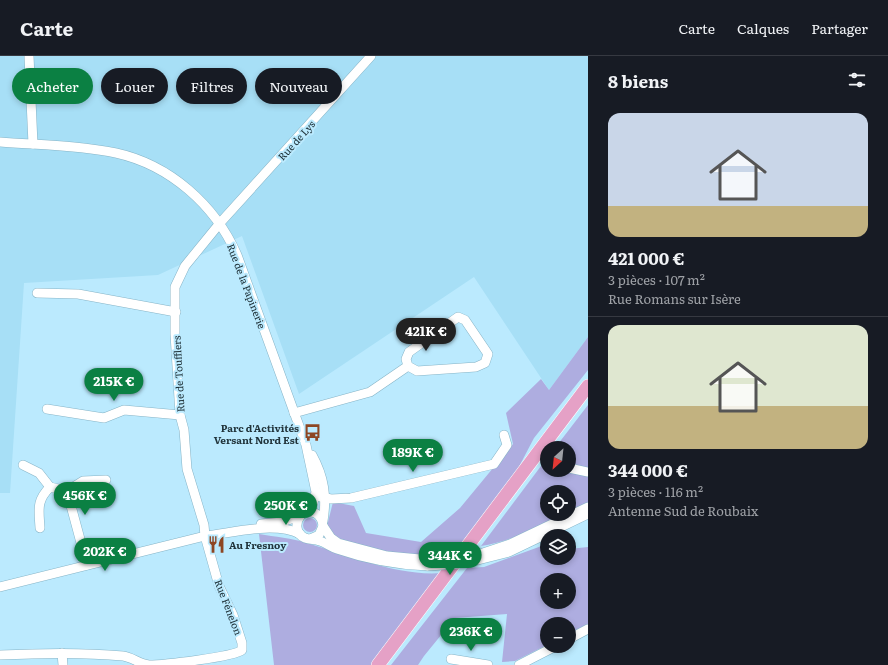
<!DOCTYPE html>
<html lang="fr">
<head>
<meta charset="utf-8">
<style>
  :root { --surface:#171b24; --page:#20242c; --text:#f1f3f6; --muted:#9ea1a6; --line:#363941; --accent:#0b8043 }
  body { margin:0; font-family:Literata,serif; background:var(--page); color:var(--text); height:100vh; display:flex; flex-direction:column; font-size:15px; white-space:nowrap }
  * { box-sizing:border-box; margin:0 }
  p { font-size:13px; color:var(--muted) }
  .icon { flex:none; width:22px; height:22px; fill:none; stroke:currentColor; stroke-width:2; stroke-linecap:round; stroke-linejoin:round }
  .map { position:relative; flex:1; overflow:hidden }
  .details { display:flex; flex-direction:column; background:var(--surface); width:300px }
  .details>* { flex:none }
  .top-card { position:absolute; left:12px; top:12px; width:380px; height:36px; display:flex; gap:8px }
  .needle { width:26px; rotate:207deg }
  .fabs { position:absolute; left:540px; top:385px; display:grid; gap:8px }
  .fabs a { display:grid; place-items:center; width:36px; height:36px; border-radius:50%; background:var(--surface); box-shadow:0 2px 6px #0003; font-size:20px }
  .price { position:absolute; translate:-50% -34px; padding:0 9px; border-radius:14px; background:var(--accent); color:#fff; font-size:13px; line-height:26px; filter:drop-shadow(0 1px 2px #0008) }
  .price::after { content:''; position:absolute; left:50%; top:24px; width:12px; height:9px; margin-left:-6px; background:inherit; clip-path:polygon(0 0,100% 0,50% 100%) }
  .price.current { background:#222; color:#fff }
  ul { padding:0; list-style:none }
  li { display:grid; align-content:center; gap:8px; height:212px; padding:0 20px }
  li+li { border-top:1px solid var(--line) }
  li span { display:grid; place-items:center; height:124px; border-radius:12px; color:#555 }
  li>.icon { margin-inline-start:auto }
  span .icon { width:72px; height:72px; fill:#fffc; stroke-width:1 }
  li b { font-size:17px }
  h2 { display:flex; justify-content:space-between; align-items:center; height:48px; padding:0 20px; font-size:17px }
  .tag { padding:0 14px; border-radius:18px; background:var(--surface); box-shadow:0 2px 6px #0003; font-size:14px; line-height:36px }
  .tag.current { background:var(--accent); color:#fff }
  header { display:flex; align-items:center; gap:24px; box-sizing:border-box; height:56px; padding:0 20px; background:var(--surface); border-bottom:1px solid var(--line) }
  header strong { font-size:19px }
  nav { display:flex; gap:22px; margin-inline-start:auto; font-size:14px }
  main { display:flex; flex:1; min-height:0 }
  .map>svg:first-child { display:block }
  .built { fill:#a7dff6 }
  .green { fill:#aeade0; fill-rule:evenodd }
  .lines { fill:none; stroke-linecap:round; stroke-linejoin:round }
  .minor-casing { stroke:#86b4c7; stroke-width:10 }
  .highway-casing { stroke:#fff; stroke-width:14 }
  .minor { stroke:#fff; stroke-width:9 }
  .highway { stroke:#e5a1c6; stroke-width:13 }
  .minor-bridge-casing { stroke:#86b4c7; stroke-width:10; stroke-linecap:butt }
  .minor-bridge { stroke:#fff; stroke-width:9 }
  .labels { text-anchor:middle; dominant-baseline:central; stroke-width:4; stroke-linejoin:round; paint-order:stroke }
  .street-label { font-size:10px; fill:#21343b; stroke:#bbeafe }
  .poi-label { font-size:10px; font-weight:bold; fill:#21343b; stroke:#bbeafe; text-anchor:end }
</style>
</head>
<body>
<header>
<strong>Carte</strong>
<nav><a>Carte</a><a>Calques</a><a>Partager</a></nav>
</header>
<main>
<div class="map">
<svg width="588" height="609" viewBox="0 0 588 609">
  <rect width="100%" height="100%" fill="#bbeafe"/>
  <!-- built -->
  <path class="built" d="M0,0H588V281L549,334L474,221L299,338L242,180L158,219L24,227L10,437H0Z"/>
  <!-- green -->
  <g class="green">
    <path d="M588,281V314L534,382L512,424L459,495L418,499L376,494L345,485L333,479L327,470L333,446L354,450L366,477L421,486L460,452L513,388L506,357L541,323L549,334Z"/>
    <path d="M588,349V447L569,456V436H547V458H566C539,472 511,485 481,490L547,402V414H569V392H555Z"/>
    <circle cx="310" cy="469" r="7"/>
    <path d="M259,478C275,481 292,482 307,487C348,499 400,521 442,517L373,609H274Z"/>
    <path d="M547,488V502H569V493L588,491V568L569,577V568H547V589L515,605L502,606L507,558L455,562L424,600L418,609H391L467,512L484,511ZM547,524H569V546H547Z"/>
  </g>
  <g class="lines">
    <defs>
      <g id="minor">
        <path d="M29,0L33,88"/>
        <path d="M0,86C38,89 78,89 116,97C170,109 215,149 237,199L306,389L316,436L313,447L304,457"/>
        <path d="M37,237L78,238L176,256"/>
        <path d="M47,353L104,362L124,354L180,359"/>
        <path d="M294,357L370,336L408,310L406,303L409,296L458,261L465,264L488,298L485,307L476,311L417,315L408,310"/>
        <path d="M312,399C324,421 327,440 323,465"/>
        <path d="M23,409L39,417L50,431"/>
        <path d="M569,412L588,416"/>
        <path d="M316,440L331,443L351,442L494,408L507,389L504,379"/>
        <path d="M261,468L282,466L300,460"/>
        <path d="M323,470L331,482L338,487L387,500L431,504"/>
        <path d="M40,472C39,454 36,445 50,431L67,435"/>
        <path d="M310,483L319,479L323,470C322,458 312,452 301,459C295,466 295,478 305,482C310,484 315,483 320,485C326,487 331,491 337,493C366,503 396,509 428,510"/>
        <path d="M477,499L510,488L588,451"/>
        <path d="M470,506L509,496L588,458"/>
        <path d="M87,509L67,435L83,425L106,424"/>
        <path d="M0,531L205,480C233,477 274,465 300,478"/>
        <path d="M569,583L588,573"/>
        <path d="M62,597L63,609"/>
        <path d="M0,599C41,597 82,596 123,600C132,601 139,608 149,609C162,609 234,601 242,594V587L233,559L219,530L205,480L204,469L187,413L184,374L180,359L175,278V231L185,210L220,167L371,0"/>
        <path d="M451,603L488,609"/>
        <path d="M519,609L556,590"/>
      </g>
      <path id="highway" d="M378,609L588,330"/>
    </defs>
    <!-- minor casing -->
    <use href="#minor" class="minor-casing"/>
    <!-- highway casing -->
    <use href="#highway" class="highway-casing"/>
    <!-- minor -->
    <use href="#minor" class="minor"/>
    <!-- highway -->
    <use href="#highway" class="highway"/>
    <defs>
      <g id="minor-bridge">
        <path d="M431,504L453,503L477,499"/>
        <path d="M428,510L458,508"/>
      </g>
    </defs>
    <!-- minor-bridge casing -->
    <use href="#minor-bridge" class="minor-bridge-casing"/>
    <!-- minor-bridge -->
    <use href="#minor-bridge" class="minor-bridge"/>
  </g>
  <!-- icons -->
  <defs>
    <symbol id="bus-bare" viewBox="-9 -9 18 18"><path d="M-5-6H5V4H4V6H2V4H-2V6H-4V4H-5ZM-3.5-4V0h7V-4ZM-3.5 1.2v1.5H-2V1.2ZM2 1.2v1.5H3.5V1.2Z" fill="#8d4623" stroke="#bbeafe" stroke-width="2.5" paint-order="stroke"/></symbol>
    <symbol id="restaurant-bare" viewBox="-9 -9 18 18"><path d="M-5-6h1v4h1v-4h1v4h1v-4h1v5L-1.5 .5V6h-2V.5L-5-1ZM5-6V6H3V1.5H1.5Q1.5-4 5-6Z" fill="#8d4623" stroke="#bbeafe" stroke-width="2.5" paint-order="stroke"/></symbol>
  </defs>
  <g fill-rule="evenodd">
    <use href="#bus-bare" x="300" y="364" width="25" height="25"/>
    <use href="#restaurant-bare" x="204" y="476" width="25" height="25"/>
  </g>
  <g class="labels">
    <!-- street labels -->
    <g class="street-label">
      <text transform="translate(296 84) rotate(-48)">Rue de Lys</text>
      <text transform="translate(247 230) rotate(69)">Rue de la Papinerie</text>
      <text transform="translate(178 318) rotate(-93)">Rue de Toufflers</text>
      <text transform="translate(229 551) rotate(69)">Rue Fénelon</text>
    </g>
    <!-- poi labels -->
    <g class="poi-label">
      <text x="299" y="371">Parc d'Activités<tspan x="299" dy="12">Versant Nord Est</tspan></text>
      <text x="229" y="488" text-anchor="start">Au Fresnoy</text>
    </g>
  </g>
</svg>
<div class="fabs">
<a><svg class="needle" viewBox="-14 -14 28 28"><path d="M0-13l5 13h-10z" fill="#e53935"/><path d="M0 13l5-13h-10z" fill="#9ea1a6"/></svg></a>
<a><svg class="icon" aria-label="locate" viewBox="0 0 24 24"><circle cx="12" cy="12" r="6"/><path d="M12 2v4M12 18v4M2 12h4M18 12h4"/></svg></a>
<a><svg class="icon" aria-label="layers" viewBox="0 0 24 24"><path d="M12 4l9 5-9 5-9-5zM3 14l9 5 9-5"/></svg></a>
<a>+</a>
<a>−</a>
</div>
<b class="price current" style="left:426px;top:296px">421K €</b>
<b class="price" style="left:114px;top:346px">215K €</b>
<b class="price" style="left:413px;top:417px">189K €</b>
<b class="price" style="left:85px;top:460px">456K €</b>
<b class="price" style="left:286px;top:470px">250K €</b>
<b class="price" style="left:105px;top:516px">202K €</b>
<b class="price" style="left:450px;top:520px">344K €</b>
<b class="price" style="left:471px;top:596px">236K €</b>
<div class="top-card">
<a class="tag current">Acheter</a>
<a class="tag">Louer</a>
<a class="tag">Filtres</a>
<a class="tag">Nouveau</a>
</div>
</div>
<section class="details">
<h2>8 biens<svg class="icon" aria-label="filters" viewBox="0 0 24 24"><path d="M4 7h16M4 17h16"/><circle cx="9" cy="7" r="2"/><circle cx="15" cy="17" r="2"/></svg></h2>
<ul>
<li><span style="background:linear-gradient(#c9d6e8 75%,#c2b280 0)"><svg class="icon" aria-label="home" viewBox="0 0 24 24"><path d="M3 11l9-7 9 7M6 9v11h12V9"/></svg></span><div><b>421 000 €</b><p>3 pièces · 107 m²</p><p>Rue Romans sur Isère</p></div></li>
<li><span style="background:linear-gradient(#dfe7d0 65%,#c2b280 0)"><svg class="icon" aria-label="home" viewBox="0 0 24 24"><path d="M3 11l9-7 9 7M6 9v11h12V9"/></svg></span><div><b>344 000 €</b><p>3 pièces · 116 m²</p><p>Antenne Sud de Roubaix</p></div></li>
</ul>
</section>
</main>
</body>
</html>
